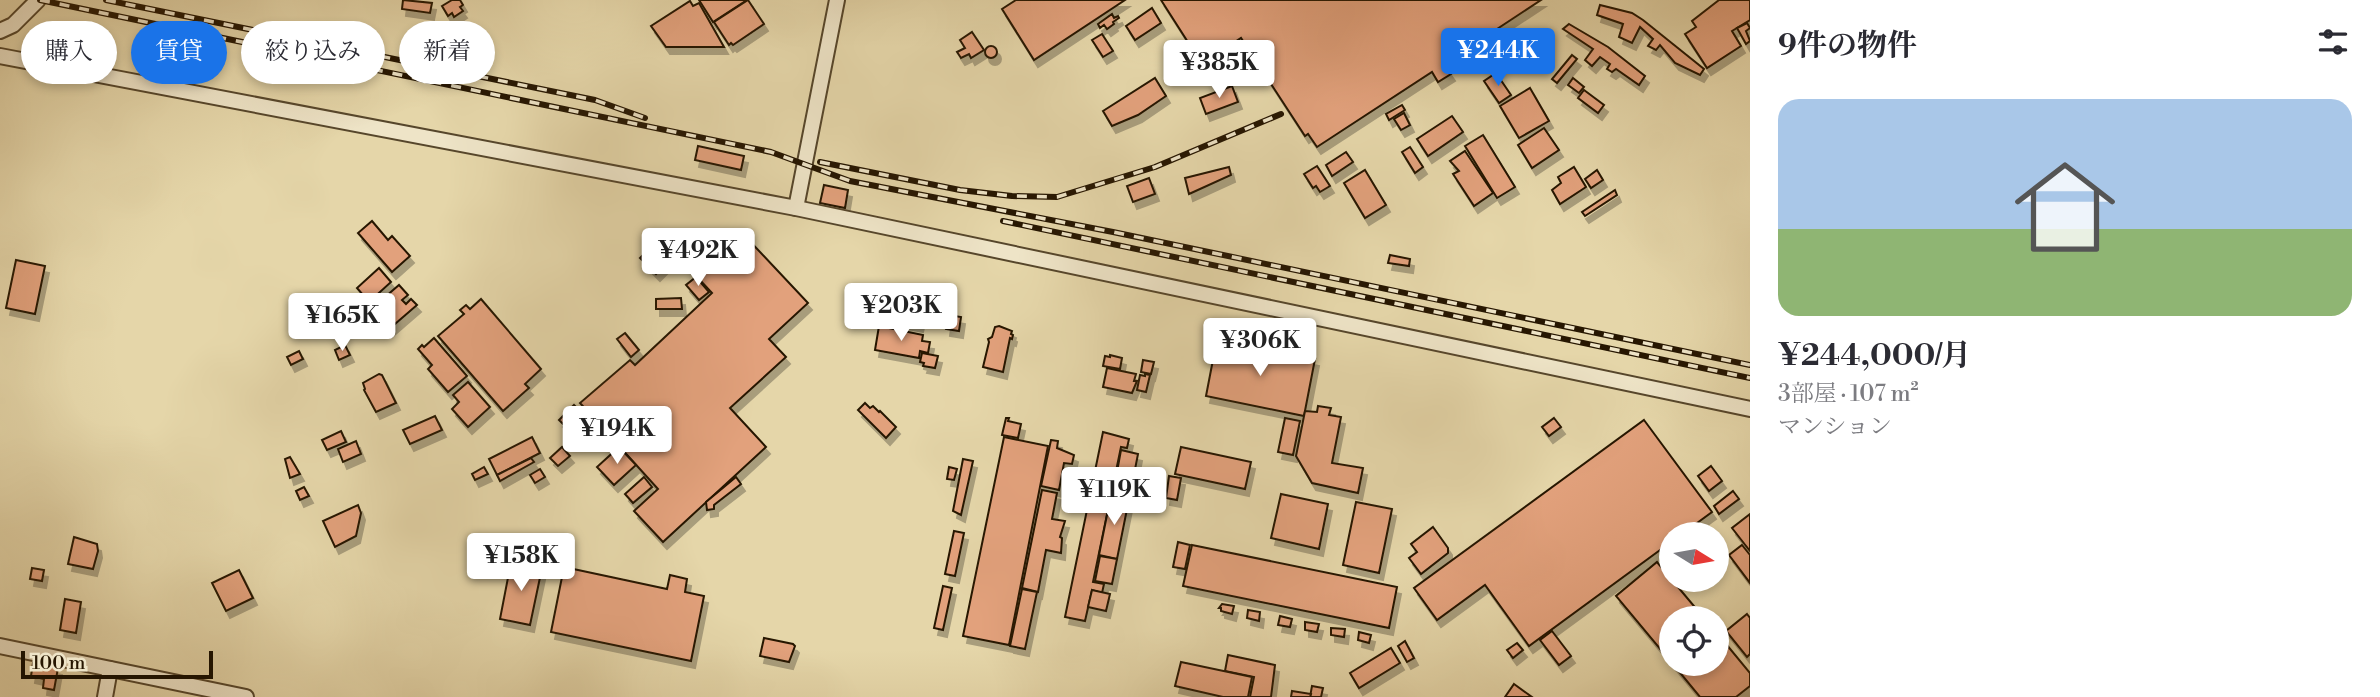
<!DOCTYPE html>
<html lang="ja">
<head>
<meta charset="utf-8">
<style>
  :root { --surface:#fff; --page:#f7f7f7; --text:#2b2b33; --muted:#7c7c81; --accent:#1a73e8 }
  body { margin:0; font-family:"Libre Bodoni","Noto Serif JP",serif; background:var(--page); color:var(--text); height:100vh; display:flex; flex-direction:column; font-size:26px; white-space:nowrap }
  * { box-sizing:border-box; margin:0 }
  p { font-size:23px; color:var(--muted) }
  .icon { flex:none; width:38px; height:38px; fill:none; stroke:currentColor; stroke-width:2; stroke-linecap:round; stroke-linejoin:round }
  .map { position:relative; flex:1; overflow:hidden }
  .details { display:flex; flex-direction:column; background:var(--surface); width:630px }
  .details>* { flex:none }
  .banner { position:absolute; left:21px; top:21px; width:665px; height:63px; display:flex; gap:14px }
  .needle { width:46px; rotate:101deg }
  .buttons { position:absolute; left:1659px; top:522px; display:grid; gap:14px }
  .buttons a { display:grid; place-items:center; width:70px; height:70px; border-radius:50%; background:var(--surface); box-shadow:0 4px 10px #0003; font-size:35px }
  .scale { position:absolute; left:21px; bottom:18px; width:192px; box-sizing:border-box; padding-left:7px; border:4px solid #261601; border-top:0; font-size:19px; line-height:24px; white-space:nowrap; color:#261601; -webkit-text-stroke:5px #eee4c7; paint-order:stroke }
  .price { position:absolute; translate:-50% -60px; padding:0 16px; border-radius:7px; background:#fff; color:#222; font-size:23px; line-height:46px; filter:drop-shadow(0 2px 4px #0008) }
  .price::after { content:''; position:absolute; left:50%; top:42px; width:21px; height:16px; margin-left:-10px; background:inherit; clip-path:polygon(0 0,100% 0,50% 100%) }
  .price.selected { background:var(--accent); color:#fff }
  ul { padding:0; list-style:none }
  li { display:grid; align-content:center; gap:14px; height:371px; padding:0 28px }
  li span { display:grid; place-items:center; height:217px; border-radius:21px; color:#555 }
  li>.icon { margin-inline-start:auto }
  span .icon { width:126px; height:126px; fill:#fffc; stroke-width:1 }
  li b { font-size:30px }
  h2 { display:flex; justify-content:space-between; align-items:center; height:84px; padding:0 28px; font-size:30px }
  .chip { padding:0 24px; border-radius:32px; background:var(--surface); box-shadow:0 4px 10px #0003; font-size:24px; line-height:63px }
  .chip.selected { background:var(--accent); color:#fff }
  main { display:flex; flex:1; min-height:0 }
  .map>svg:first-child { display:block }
  .building { fill:#e2a17c; stroke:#261601; stroke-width:2; filter:url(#shadow) }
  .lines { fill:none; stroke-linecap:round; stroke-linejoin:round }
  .minor-casing { stroke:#56462b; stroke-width:18 }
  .minor { stroke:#eee4c7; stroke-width:14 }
  .rail-casing { stroke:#261601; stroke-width:6 }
  .rail { stroke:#eee4c7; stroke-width:3.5; stroke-dasharray:10; stroke-linecap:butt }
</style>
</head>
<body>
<main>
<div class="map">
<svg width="1750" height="697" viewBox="0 0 1750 697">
  <defs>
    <filter id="shadow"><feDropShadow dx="4" dy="7" stdDeviation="0" flood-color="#0004"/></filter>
  </defs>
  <rect width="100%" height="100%" fill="#e5d6a9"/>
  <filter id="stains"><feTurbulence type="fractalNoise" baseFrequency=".00286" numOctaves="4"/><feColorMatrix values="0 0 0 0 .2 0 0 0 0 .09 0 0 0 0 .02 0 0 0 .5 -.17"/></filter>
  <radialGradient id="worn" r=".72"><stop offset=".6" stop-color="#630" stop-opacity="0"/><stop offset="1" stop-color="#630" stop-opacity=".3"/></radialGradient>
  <!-- building -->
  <g class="building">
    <path d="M403,0L432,3L430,13L402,9Z"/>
    <path d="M452,0H460L463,5L460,7L463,11L454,17L452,13L448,16L442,6Z"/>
    <path d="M699,0H747L713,22Z"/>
    <path d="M748,0L764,24L733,45L731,43L729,45L714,22Z"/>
    <path d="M1016,0H1125L1034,60L1002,9Z"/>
    <path d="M1161,0H1541L1444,64L1451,74L1438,82L1432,72L1317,147L1308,134L1305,136L1241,38L1202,64Z"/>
    <path d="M1719,0H1750V20L1732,31L1741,46L1707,68L1685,34L1696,27L1692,21Z"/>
    <path d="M690,1L693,6L699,3L724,47H666L651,26Z"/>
    <path d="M1600,5L1632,13L1643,20L1704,69L1700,75L1675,63L1660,45L1656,50L1648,46L1653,39L1640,27L1632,43L1619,37L1623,24L1597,15Z"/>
    <path d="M1152,8L1161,23L1135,40L1126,26Z"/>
    <path d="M1112,14L1114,18L1118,16L1119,18L1113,22L1114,24L1107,29L1104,25L1100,28L1098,24Z"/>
    <path d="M1747,23L1750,28L1746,31L1750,41L1746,44L1737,28Z"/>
    <path d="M1569,24L1608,47L1645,76L1639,85L1616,69L1612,72L1607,69L1610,64L1600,57L1592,66L1585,60L1593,49L1563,29Z"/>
    <path d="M972,32L984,50L971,58L969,54L961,58L957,52L965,48L960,40Z"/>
    <path d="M1102,34L1113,51L1103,57L1092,40Z"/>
    <circle cx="991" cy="52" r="6"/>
    <path d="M1572,55L1577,59L1557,83L1552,79Z"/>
    <path d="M1496,73L1511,95L1499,103L1484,81Z"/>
    <path d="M1155,78L1166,96L1138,115L1112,126L1103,111Z"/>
    <path d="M1573,78L1584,87L1579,93L1568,85Z"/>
    <path d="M1232,86L1238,102L1206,114L1200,98Z"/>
    <path d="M1530,88L1549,121L1519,138L1500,106Z"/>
    <path d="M1584,90L1604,105L1598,113L1578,98Z"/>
    <path d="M1402,105L1405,110L1389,120L1386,114Z"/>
    <path d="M1404,113L1410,125L1401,130L1394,119Z"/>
    <path d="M1452,116L1463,132L1428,156L1417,139Z"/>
    <path d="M1544,128L1559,150L1532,168L1518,145Z"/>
    <path d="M1483,135L1515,187L1497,198L1465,146Z"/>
    <path d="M698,146L744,156L741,170L695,160Z"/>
    <path d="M1410,147L1423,167L1415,173L1402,152Z"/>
    <path d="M1465,151L1493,193L1474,206L1453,174L1459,171L1450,161Z"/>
    <path d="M1346,152L1353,162L1332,176L1326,165Z"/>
    <path d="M1317,166L1330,186L1320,192L1316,186L1313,188L1304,174Z"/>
    <path d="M1229,167L1231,175L1189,194L1185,178Z"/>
    <path d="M1574,167L1586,187L1560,204L1552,190L1561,183L1558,177Z"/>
    <path d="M1365,170L1386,205L1365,218L1344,183Z"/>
    <path d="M1597,170L1603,180L1591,188L1585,179Z"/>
    <path d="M1149,178L1155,194L1133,202L1127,186Z"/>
    <path d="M824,185L848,190L845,208L820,203Z"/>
    <path d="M1615,190L1617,195L1585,216L1582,212Z"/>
    <path d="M372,221L388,240L392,236L410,256L392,272L358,233Z"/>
    <path d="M655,231L661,232L676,247L664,260L667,263L656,274L640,258L652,246L649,238Z"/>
    <path d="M744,235L808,303L769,339L786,357L730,408L766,447L663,542L634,511L658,489L580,403L630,360L635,365L712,293L698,278Z"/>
    <path d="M1390,255L1410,259L1409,266L1388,263Z"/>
    <path d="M16,260L45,266L35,314L6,308Z"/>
    <path d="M379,268L391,282L369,302L357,288Z"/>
    <path d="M696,277L709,292L699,300L686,285Z"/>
    <path d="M399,285L408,295L402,300L406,304L411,299L417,305L388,330L375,315L368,321L363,316Z"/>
    <path d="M681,298L682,309H656V299Z"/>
    <path d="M481,299L541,369L525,384L529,388L503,411L438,336L464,314L460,310L466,305L470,309Z"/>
    <path d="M882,304L922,312L919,325L880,317Z"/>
    <path d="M948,315L961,317L959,331L946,329Z"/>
    <path d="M879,326L923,335L922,341L930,342L928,353L920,351L919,358L875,350Z"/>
    <path d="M999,326L1012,331L1011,334L1013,335L1012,339L1010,338L1003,372L983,367L989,342L988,339L992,337L995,327Z"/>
    <path d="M625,333L639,350L631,357L617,339Z"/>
    <path d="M434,338L467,376L448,392L428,369L432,365L418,349L422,345L424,347Z"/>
    <path d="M1217,339L1315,359L1304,416L1206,396Z"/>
    <path d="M345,345L350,355L339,360L335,350Z"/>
    <path d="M299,351L303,359L291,365L287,357Z"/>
    <path d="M922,353L938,356L935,368L923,366L924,363L920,362Z"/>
    <path d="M1110,355L1122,358L1120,369L1103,366L1105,356L1110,357Z"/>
    <path d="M1143,360L1154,362L1151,374L1141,372Z"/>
    <path d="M1107,368L1136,374L1134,381H1137L1132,393L1103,387Z"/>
    <path d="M379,374L382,375L396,403L376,412L364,390L365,389L363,383Z"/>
    <path d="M1145,374L1150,375L1146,392L1137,390L1140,375L1145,376Z"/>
    <path d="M468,382L490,407L468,427L452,409L459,402L453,395Z"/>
    <path d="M865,403L870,408L873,406L879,412L880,411L896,427L886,438L858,410Z"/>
    <path d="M574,405L587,418L571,432L559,420Z"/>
    <path d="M1318,406L1331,408L1329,415L1341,417L1332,463L1363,468L1358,493L1312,483L1296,456L1305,411L1317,412Z"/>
    <path d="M435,416L442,430L410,444L403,430Z"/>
    <path d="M1006,418H1009L1008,421L1021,424L1018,438L1002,435Z"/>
    <path d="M1285,418L1300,421L1293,455L1278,452Z"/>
    <path d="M1554,418L1561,427L1549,436L1542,427Z"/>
    <path d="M1644,420L1712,512L1682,534H1671V542L1529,646L1485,585L1437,620L1414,588Z"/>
    <path d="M341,431L346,442L327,450L322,440Z"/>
    <path d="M1103,432L1129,439L1127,448L1121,447L1093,582L1104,584L1102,593L1092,590L1085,621L1065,617Z"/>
    <path d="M532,437L540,453L497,475L489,459Z"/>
    <path d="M1004,437L1048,446L1009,645L963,636Z"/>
    <path d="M1051,440L1058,441L1057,448L1074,455L1072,464L1064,463L1059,490L1041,486Z"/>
    <path d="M356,441L361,454L343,462L338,449Z"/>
    <path d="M562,447L570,456L558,466L550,458Z"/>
    <path d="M619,447L636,465L614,485L597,467Z"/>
    <path d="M1181,447L1251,462L1245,489L1175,474Z"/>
    <path d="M1121,450L1138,454L1131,490L1114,488Z"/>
    <path d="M290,457L300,474L290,478L285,459Z"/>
    <path d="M531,458L534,462L500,481L497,475Z"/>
    <path d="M963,459L973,461L961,515L953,511Z"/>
    <path d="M1711,466L1722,481L1709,491L1698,476Z"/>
    <path d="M484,467L488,474L475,480L472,474Z"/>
    <path d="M949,467L957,469L954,480L947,479Z"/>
    <path d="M540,469L545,477L535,483L530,475Z"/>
    <path d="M1169,476L1181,478L1177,500L1166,498Z"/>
    <path d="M644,477L652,487L633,503L625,494Z"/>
    <path d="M736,477L741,484L714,505V509L707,510L706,502Z"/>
    <path d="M304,487L309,496L300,500L296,491Z"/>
    <path d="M1117,489L1128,491L1126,498L1116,496Z"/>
    <path d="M1042,490L1057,493L1052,519L1065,521L1060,537L1062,538L1061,553L1046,550L1038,592L1022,588Z"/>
    <path d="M1733,491L1739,499L1719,514L1714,506Z"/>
    <path d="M1281,494L1328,504L1319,549L1271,538Z"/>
    <path d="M1111,495L1129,499L1117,559L1099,555Z"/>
    <path d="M1356,502L1392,509L1379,573L1343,565Z"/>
    <path d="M358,505L361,513L356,536L335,547L323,521Z"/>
    <path d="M1750,514V551L1732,528Z"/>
    <path d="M1433,527L1448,548V553L1421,574L1409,558L1417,552L1411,544Z"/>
    <path d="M954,531L964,533L955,576L945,574Z"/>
    <path d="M74,537L97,544L98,551L93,569L68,564Z"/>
    <path d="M1178,542L1190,545L1185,569L1173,567Z"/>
    <path d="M1192,545L1397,587L1389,628L1183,586Z"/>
    <path d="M1742,545L1750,555V583L1729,555Z"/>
    <path d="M1100,556L1117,559L1112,584L1095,581Z"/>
    <path d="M511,562L542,568L530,625L500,619Z"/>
    <path d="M1657,562L1704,618H1671V662L1616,596Z"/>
    <path d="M564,567L667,589L670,575L687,579L685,592L704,596L691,661L551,632Z"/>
    <path d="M32,568L44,570L42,581L30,579Z"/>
    <path d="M239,570L253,598L226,611L212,583Z"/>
    <path d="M943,586L952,588L943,630L934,628Z"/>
    <path d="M1022,589L1037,592L1025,649L1010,646Z"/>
    <path d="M1092,590L1110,594L1106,611L1088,607Z"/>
    <path d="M65,599L81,602L76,633L60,630Z"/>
    <path d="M1222,604L1234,606L1232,614L1221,611V608H1219Z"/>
    <path d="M1248,610L1260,612L1259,621L1247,618Z"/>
    <path d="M1747,614L1750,618V654L1747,657L1726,631Z"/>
    <path d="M1280,616L1292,619L1290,627L1278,625Z"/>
    <path d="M1305,622L1319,624L1317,632L1305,630Z"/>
    <path d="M1331,628L1345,629L1344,637L1331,635Z"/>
    <path d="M1552,631L1571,656L1559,665L1540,640Z"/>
    <path d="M1359,632L1371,635L1369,643L1358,640Z"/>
    <path d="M1717,633L1750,673V686L1736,697H1700L1672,663H1717Z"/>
    <path d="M764,638L793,644L795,646L789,662L760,656Z"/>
    <path d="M1405,641L1414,658L1407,662L1398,646Z"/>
    <path d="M1517,643L1523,650L1513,658L1507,650Z"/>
    <path d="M1391,648L1400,663L1359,688L1350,673Z"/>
    <path d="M1228,655L1275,665L1271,697H1250L1254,677L1225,671Z"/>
    <path d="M1181,662L1252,677L1248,697H1223L1175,686Z"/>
    <path d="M33,663L58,668L54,690L43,688L44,679L31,676Z"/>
    <path d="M1514,684L1532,697H1505Z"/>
    <path d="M1312,686L1323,688L1321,697H1310Z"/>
    <path d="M1292,691L1311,694L1310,697H1291Z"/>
  </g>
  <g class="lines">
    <defs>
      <g id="minor">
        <path d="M0,31L13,25L38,0"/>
        <path d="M0,56L796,208L1750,409"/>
        <path d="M796,208L837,0"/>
        <path d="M0,646L246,697"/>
        <path d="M105,697L110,669"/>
      </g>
    </defs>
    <!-- minor casing -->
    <use href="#minor" class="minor-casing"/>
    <!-- minor -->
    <use href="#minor" class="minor"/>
    <defs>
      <g id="rail">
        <path d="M40,0L771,152L850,181L1113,232L1750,365"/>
        <path d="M106,0L595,100L645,118"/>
        <path d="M820,162L960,190L1012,196L1057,197L1155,167L1281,114"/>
        <path d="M1003,221L1750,378"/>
      </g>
    </defs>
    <!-- rail casing -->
    <use href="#rail" class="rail-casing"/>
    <!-- rail -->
    <use href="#rail" class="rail"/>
  </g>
  <rect width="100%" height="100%" filter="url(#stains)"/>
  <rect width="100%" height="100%" fill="url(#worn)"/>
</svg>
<div class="buttons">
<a><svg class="needle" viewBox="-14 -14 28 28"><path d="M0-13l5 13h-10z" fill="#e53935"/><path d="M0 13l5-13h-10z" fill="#7c7c81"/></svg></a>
<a><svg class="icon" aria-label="locate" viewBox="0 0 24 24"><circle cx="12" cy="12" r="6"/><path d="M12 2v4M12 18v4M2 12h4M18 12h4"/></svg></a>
</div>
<div class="scale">100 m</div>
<b class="price selected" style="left:1498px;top:88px">¥244K</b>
<b class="price" style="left:1219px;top:100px">¥385K</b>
<b class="price" style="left:698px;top:288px">¥492K</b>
<b class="price" style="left:901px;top:343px">¥203K</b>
<b class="price" style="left:342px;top:353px">¥165K</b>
<b class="price" style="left:1260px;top:378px">¥306K</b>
<b class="price" style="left:617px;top:466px">¥194K</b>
<b class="price" style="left:1114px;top:527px">¥119K</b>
<b class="price" style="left:521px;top:593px">¥158K</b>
<div class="banner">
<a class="chip">購入</a>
<a class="chip selected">賃貸</a>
<a class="chip">絞り込み</a>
<a class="chip">新着</a>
</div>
</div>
<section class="details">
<h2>9件の物件<svg class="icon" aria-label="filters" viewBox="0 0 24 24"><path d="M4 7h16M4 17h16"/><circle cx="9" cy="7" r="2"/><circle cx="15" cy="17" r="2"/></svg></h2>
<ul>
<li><span style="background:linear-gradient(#a9c7e8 60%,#8fb573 0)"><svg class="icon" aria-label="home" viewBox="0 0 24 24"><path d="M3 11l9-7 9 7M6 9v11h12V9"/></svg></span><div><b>¥244,000/月</b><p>3部屋 · 107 m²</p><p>マンション</p></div></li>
</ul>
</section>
</main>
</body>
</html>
